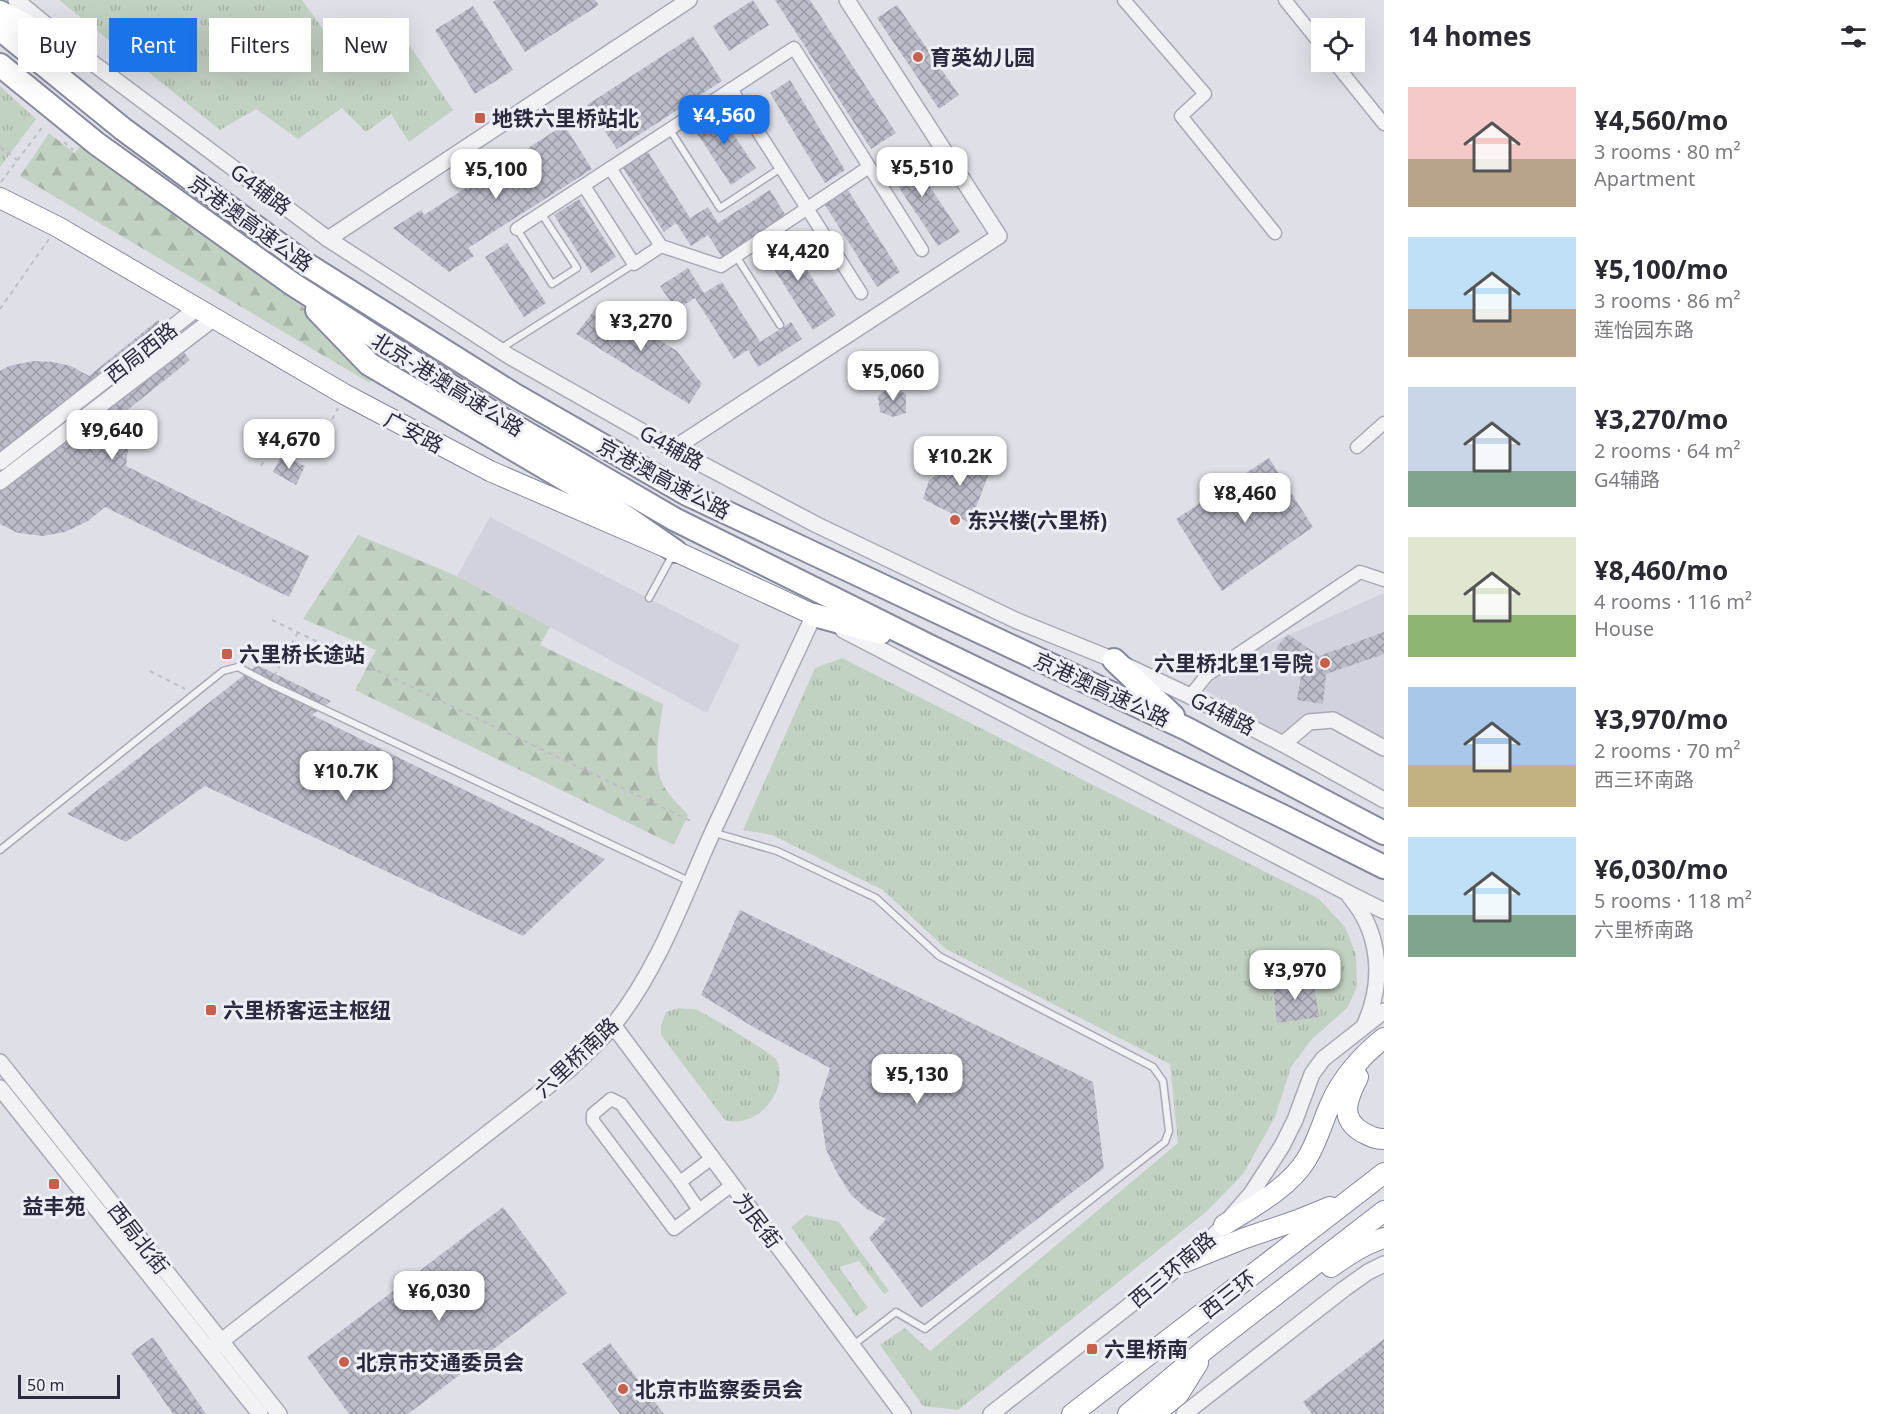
<!DOCTYPE html>
<html lang="en">
<head>
<meta charset="utf-8">
<style>
  :root { --surface:#fff; --page:#f2f2f3; --text:#2b2b33; --muted:#7c7c81; --accent:#1a73e8 }
  body { margin:0; font-family:"Noto Sans","Noto Sans SC",sans-serif; background:var(--page); color:var(--text); height:100vh; display:flex; flex-direction:column; font-size:22px; white-space:nowrap }
  * { box-sizing:border-box; margin:0 }
  p { font-size:20px; color:var(--muted) }
  .icon { flex:none; width:33px; height:33px; fill:none; stroke:currentColor; stroke-width:2; stroke-linecap:round; stroke-linejoin:round }
  .map { position:relative; flex:1; overflow:hidden }
  .drawer { display:flex; flex-direction:column; background:var(--surface); width:510px }
  .drawer>* { flex:none }
  .top-card { position:absolute; left:18px; top:18px; width:570px; height:54px; display:flex; gap:12px }
  .buttons { position:absolute; left:1311px; top:18px; display:grid; gap:12px }
  .buttons a { display:grid; place-items:center; width:54px; height:54px; border-radius:0px; background:var(--surface); box-shadow:0 6px 24px #0002; font-size:30px }
  .scale { position:absolute; left:18px; bottom:15px; width:102px; box-sizing:border-box; padding-left:6px; border:3px solid #292a3e; border-top:0; font-size:16px; line-height:21px; white-space:nowrap; color:#292a3e; -webkit-text-stroke:4px #eeeff5; paint-order:stroke }
  .price { position:absolute; translate:-50% -51px; padding:0 14px; border-radius:12px; background:#fff; color:#222; font-size:20px; line-height:39px; filter:drop-shadow(0 2px 3px #0008) }
  .price::after { content:''; position:absolute; left:50%; top:36px; width:18px; height:14px; margin-left:-9px; background:inherit; clip-path:polygon(0 0,100% 0,50% 100%) }
  .price.selected { background:var(--accent); color:#fff }
  ul { padding:0; list-style:none }
  li { display:flex; align-items:center; gap:18px; height:150px; padding:0 24px }
  li span { display:grid; place-items:center; flex:none; width:168px; height:120px; border-radius:0px; color:#555 }
  li>.icon { margin-inline-start:auto }
  span .icon { width:72px; height:72px; fill:#fffc; stroke-width:1 }
  li b { font-size:26px }
  h2 { display:flex; justify-content:space-between; align-items:center; height:72px; padding:0 24px; font-size:26px }
  .chip { padding:0 21px; border-radius:0px; background:var(--surface); box-shadow:0 6px 24px #0002; font-size:21px; line-height:54px }
  .chip.selected { background:var(--accent); color:#fff }
  main { display:flex; flex:1; min-height:0 }
  .map>svg:first-child { display:block }
  .built { fill:#d1d2dc }
  .grass { fill:url(#grass-tufts) }
  .forest { fill:url(#forest-firs) }
  .building { fill:url(#building-cross-hatch) }
  .lines { fill:none; stroke-linecap:round; stroke-linejoin:round }
  .service-casing { stroke:#a8a9b4; stroke-width:9 }
  .minor-casing { stroke:#a8a9b4; stroke-width:15 }
  .tertiary-casing { stroke:#a8a9b4; stroke-width:18 }
  .trunk-casing { stroke:#87899d; stroke-width:22 }
  .motorway-casing { stroke:#87899d; stroke-width:26 }
  .path { stroke:#bebec6; stroke-width:2; stroke-dasharray:4.5 4.5; stroke-linecap:butt }
  .service { stroke:#f2f2f6; stroke-width:6 }
  .minor { stroke:#f2f2f6; stroke-width:12 }
  .tertiary { stroke:#f2f2f6; stroke-width:15 }
  .trunk { stroke:#fff; stroke-width:20 }
  .motorway { stroke:#fff; stroke-width:22 }
  .poi-dot { fill:#c65f4b; stroke:#eeeff5; stroke-width:2 }
  .labels { text-anchor:middle; dominant-baseline:central; stroke-width:6; stroke-linejoin:round; paint-order:stroke }
  .poi-label { font-size:21px; font-weight:bold; fill:#292a3e; stroke:#eeeff5; text-anchor:start }
  .street-label { font-size:21px; fill:#292a3e; stroke:#eeeff5 }
</style>
</head>
<body>
<main>
<div class="map">
<svg width="1384" height="1414" viewBox="0 0 1384 1414">
  <defs>
    <pattern id="grass-tufts" width="24" height="20" patternUnits="userSpaceOnUse" patternTransform="scale(1.5)"><rect width="24" height="20" fill="#c1d1c2"/><path d="M3 7l-1-3M5 7V3M7 7l1-3M15 17l-1-3M17 17v-4M19 17l1-3" fill="none" stroke="#a6b4a8"/></pattern>
    <pattern id="forest-firs" width="22" height="20" patternUnits="userSpaceOnUse" patternTransform="scale(1.5)"><rect width="22" height="20" fill="#c1d1c2"/><path d="M5 1l3.5 6h-7zM16 11l3.5 6h-7z" fill="#a6b4a8"/></pattern>
    <pattern id="building-cross-hatch" width="8" height="8" patternUnits="userSpaceOnUse" patternTransform="scale(1.5)"><rect width="8" height="8" fill="#bdbdca"/><path d="M0 0l8 8M0 8l8-8" fill="none" stroke="#9a9aa5"/></pattern>
  </defs>
  <rect width="100%" height="100%" fill="#dfe0e7"/>
  <!-- built -->
  <g class="built">
    <path d="M490,517L740,645L707,713L457,576Z"/>
    <path d="M1384,593V742L1341,723L1280,734L1205,690L1232,660Z"/>
  </g>
  <!-- grass -->
  <g class="grass">
    <path d="M59,0H302L347,63L400,31L453,110L409,142L391,114L366,132L342,108L298,139L256,109L220,130Z"/>
    <path d="M0,86L36,119L0,167Z"/>
    <path d="M842,658L1319,899L1345,927L1356,954L1357,986L1348,1007L1311,1040L1291,1067L1275,1117L1243,1174L1206,1212L958,1410L923,1406L880,1345L905,1328L930,1351L1178,1143L1170,1064L946,949L883,890L772,835L743,830L815,668Z"/>
    <path d="M678,1008C684,1009 691,1008 697,1010C705,1013 773,1054 776,1059C791,1088 758,1130 725,1120L661,1035V1026L666,1012Z"/>
    <path d="M806,1215L839,1222L889,1291L884,1294L859,1261L839,1267L868,1308L856,1316L791,1227Z"/>
  </g>
  <!-- forest -->
  <g class="forest">
    <path d="M49,133L74,153L85,142L198,232L307,310L373,373L370,383L20,176Z"/>
    <path d="M358,535L457,576L550,627L540,645L663,704C660,727 652,765 663,785C669,796 680,806 688,815L674,845L355,690L376,650L303,619Z"/>
  </g>
  <!-- building -->
  <g class="building">
    <path d="M496,0H595L599,5L525,52L493,2Z"/>
    <path d="M753,0L769,25L729,51L713,26Z"/>
    <path d="M775,0H810L896,133L871,149Z"/>
    <path d="M897,5L959,95L939,109L877,18Z"/>
    <path d="M473,6L513,70L475,94L435,30Z"/>
    <path d="M693,36L722,81L617,149L587,105Z"/>
    <path d="M790,80L845,170L825,183L770,93Z"/>
    <path d="M716,108L756,168L731,185L691,124Z"/>
    <path d="M564,125L592,169L468,248L474,256L449,272L393,228L421,210L424,215Z"/>
    <path d="M906,151L960,232L938,246L884,165Z"/>
    <path d="M648,152L690,218L708,207L718,223L770,190L786,216L722,257L708,235L691,246L676,223L664,232L623,168Z"/>
    <path d="M848,190L900,272L877,287L825,205Z"/>
    <path d="M579,199L616,257L591,273L554,215Z"/>
    <path d="M784,234L836,315L813,330L761,249Z"/>
    <path d="M507,243L546,303L524,317L485,257Z"/>
    <path d="M688,268L704,293L722,282L760,342L791,322L802,339L758,367L748,350L734,359L695,298L676,310L660,286Z"/>
    <path d="M604,306L677,351L702,384L689,404L576,334L596,308Z"/>
    <path d="M158,320L190,360L121,415L126,434L128,450L126,466L309,556L289,597L105,507L88,521L65,532L43,536L18,533L0,524V371L9,366L33,361L53,362L71,366L89,376Z"/>
    <path d="M891,386L906,394V413L893,417L880,412L878,396Z"/>
    <path d="M975,452L993,463L970,523L923,499L929,480Z"/>
    <path d="M282,455L305,466L296,485L273,472Z"/>
    <path d="M1269,458L1313,527L1222,591L1176,519Z"/>
    <path d="M1384,632V654L1326,674L1323,704L1297,700L1302,670L1276,648L1288,634L1319,656Z"/>
    <path d="M257,665L331,701L312,715L605,859L523,936L205,786L126,842L67,814Z"/>
    <path d="M740,910L1093,1082L1104,1168L921,1308L869,1238L886,1219L867,1209L851,1195L835,1169L826,1149L819,1103L830,1068L755,1028L701,995Z"/>
    <path d="M1313,979L1319,1017L1277,1023L1273,984Z"/>
    <path d="M503,1207L567,1293L408,1414H349L307,1357Z"/>
    <path d="M153,1337L206,1414H173L131,1353Z"/>
    <path d="M1384,1339V1414H1312L1303,1402Z"/>
    <path d="M610,1343L664,1414H620L582,1364Z"/>
  </g>
  <g class="lines">
    <defs>
      <g id="service">
        <path d="M670,130L720,208L781,168"/>
        <path d="M517,229L552,284L577,268L541,213"/>
        <path d="M736,256L780,325"/>
        <path d="M500,349L634,264"/>
        <path d="M649,598L673,554"/>
        <path d="M715,833L777,851L876,898L939,956L1153,1067L1163,1081L1169,1131L1165,1142L925,1329L896,1312L852,1346"/>
        <path d="M0,850L223,671L238,667L270,684L691,882"/>
      </g>
      <g id="minor">
        <path d="M1124,0L1205,94L1181,116L1275,233"/>
        <path d="M1285,0L1322,46"/>
        <path d="M1334,62L1384,124"/>
        <path d="M731,89L861,293"/>
        <path d="M584,186L634,264L661,246L610,168"/>
        <path d="M517,229L794,48L922,250"/>
        <path d="M661,246L721,266L869,167"/>
        <path d="M1357,447L1384,423"/>
        <path d="M1190,696L1207,675L1360,572L1384,580"/>
        <path d="M712,1158L680,1182L621,1104L611,1099L593,1114V1121L674,1229L732,1185"/>
        <path d="M680,1182L699,1210"/>
      </g>
      <g id="tertiary">
        <path d="M16,0L90,61L328,239L509,356L673,449L817,525L1015,620L1114,660L1190,696L1283,744L1384,800"/>
        <path d="M328,239L689,0"/>
        <path d="M673,449L999,236L847,0"/>
        <path d="M0,462L196,309"/>
        <path d="M0,482L213,319"/>
        <path d="M843,630L1346,892L1384,911"/>
        <path d="M1283,744L1309,722L1333,720L1384,748"/>
        <path d="M1350,897C1381,933 1384,982 1365,1024"/>
        <path d="M613,1025L903,1414"/>
        <path d="M0,1062L279,1414"/>
        <path d="M0,1088L260,1414"/>
        <path d="M210,1350L570,1069C585,1054 602,1040 615,1023C660,966 684,895 714,829C747,758 781,686 814,615L822,619"/>
        <path d="M991,1414L1199,1251L1224,1225L1251,1194L1282,1146L1295,1120L1312,1074L1323,1059L1384,1011"/>
        <path d="M1184,1414L1344,1289L1368,1272L1384,1264"/>
      </g>
      <g id="trunk">
        <path d="M0,198L58,227L344,394L490,471L675,551L814,615"/>
        <path d="M1358,1077C1348,1097 1338,1118 1362,1132C1370,1136 1374,1139 1384,1139"/>
        <path d="M1224,1225C1251,1208 1289,1188 1306,1160C1317,1143 1322,1123 1330,1105C1341,1079 1362,1055 1384,1038"/>
        <path d="M1185,1262L1245,1238L1298,1220L1330,1207"/>
        <path d="M1331,1267C1348,1255 1364,1244 1384,1238"/>
        <path d="M1072,1414L1384,1173"/>
        <path d="M1128,1414L1207,1348L1384,1211"/>
        <path d="M1154,1414L1178,1395L1198,1363"/>
      </g>
      <g id="motorway">
        <path d="M0,12L75,50"/>
        <path d="M0,29L123,129L306,264L513,394L687,494L1187,729L1384,833"/>
        <path d="M0,65L97,144L291,283L499,417L674,519L931,647L1282,816L1384,867"/>
        <path d="M317,310L369,364L607,504L675,551"/>
        <path d="M814,615L880,633"/>
        <path d="M1114,660L1173,716"/>
      </g>
    </defs>
    <!-- service casing -->
    <use href="#service" class="service-casing"/>
    <!-- minor casing -->
    <use href="#minor" class="minor-casing"/>
    <!-- tertiary casing -->
    <use href="#tertiary" class="tertiary-casing"/>
    <!-- trunk casing -->
    <use href="#trunk" class="trunk-casing"/>
    <!-- motorway casing -->
    <use href="#motorway" class="motorway-casing"/>
    <!-- path -->
    <g class="path">
      <path d="M64,142L73,150"/>
      <path d="M0,147L17,160"/>
      <path d="M1,182L44,125"/>
      <path d="M0,309L49,239"/>
      <path d="M261,466L277,437L314,457L338,408"/>
      <path d="M272,620L691,821"/>
      <path d="M150,671L185,689"/>
      <path d="M274,676L298,632"/>
    </g>
    <!-- service -->
    <use href="#service" class="service"/>
    <!-- minor -->
    <use href="#minor" class="minor"/>
    <!-- tertiary -->
    <use href="#tertiary" class="tertiary"/>
    <!-- trunk -->
    <use href="#trunk" class="trunk"/>
    <!-- motorway -->
    <use href="#motorway" class="motorway"/>
  </g>
  <!-- markers -->
  <g class="poi-dot">
    <circle cx="918" cy="57" r="6"/>
    <rect x="474" y="112" width="12" height="12" rx="3"/>
    <circle cx="955" cy="520" r="6"/>
    <rect x="221" y="648" width="12" height="12" rx="3"/>
    <circle cx="1325" cy="663" r="6"/>
    <rect x="205" y="1004" width="12" height="12" rx="3"/>
    <rect x="48" y="1178" width="12" height="12" rx="3"/>
    <rect x="1086" y="1343" width="12" height="12" rx="3"/>
    <circle cx="344" cy="1362" r="6"/>
    <circle cx="623" cy="1389" r="6"/>
  </g>
  <g class="labels">
    <!-- poi labels -->
    <g class="poi-label">
      <text x="930" y="57">育英幼儿园</text>
      <text x="492" y="118">地铁六里桥站北</text>
      <text x="967" y="520">东兴楼(六里桥)</text>
      <text x="239" y="654">六里桥长途站</text>
      <text x="1313" y="663" text-anchor="end">六里桥北里1号院</text>
      <text x="223" y="1010">六里桥客运主枢纽</text>
      <text x="54" y="1206" text-anchor="middle">益丰苑</text>
      <text x="1104" y="1349">六里桥南</text>
      <text x="356" y="1362">北京市交通委员会</text>
      <text x="635" y="1389">北京市监察委员会</text>
    </g>
    <!-- street labels -->
    <g class="street-label">
      <text transform="translate(261 189) rotate(37)">G4辅路</text>
      <text transform="translate(251 223) rotate(36)">京港澳高速公路</text>
      <text transform="translate(141 352) rotate(-38)">西局西路</text>
      <text transform="translate(448 384) rotate(32)">北京-港澳高速公路</text>
      <text transform="translate(414 432) rotate(28)">广安路</text>
      <text transform="translate(672 447) rotate(29)">G4辅路</text>
      <text transform="translate(664 478) rotate(28)">京港澳高速公路</text>
      <text transform="translate(1102 689) rotate(25)">京港澳高速公路</text>
      <text transform="translate(1223 713) rotate(27)">G4辅路</text>
      <text transform="translate(576 1057) rotate(-43)">六里桥南路</text>
      <text transform="translate(758 1220) rotate(53)">为民街</text>
      <text transform="translate(139 1238) rotate(52)">西局北街</text>
      <text transform="translate(1172 1269) rotate(-40)">西三环南路</text>
      <text transform="translate(1228 1294) rotate(-38)">西三环</text>
    </g>
  </g>
</svg>
<div class="buttons">
<a><svg class="icon" aria-label="locate" viewBox="0 0 24 24"><circle cx="12" cy="12" r="6"/><path d="M12 2v4M12 18v4M2 12h4M18 12h4"/></svg></a>
</div>
<div class="scale">50 m</div>
<b class="price selected" style="left:724px;top:146px">¥4,560</b>
<b class="price" style="left:922px;top:198px">¥5,510</b>
<b class="price" style="left:496px;top:200px">¥5,100</b>
<b class="price" style="left:798px;top:282px">¥4,420</b>
<b class="price" style="left:641px;top:352px">¥3,270</b>
<b class="price" style="left:893px;top:402px">¥5,060</b>
<b class="price" style="left:112px;top:461px">¥9,640</b>
<b class="price" style="left:289px;top:470px">¥4,670</b>
<b class="price" style="left:960px;top:487px">¥10.2K</b>
<b class="price" style="left:1245px;top:524px">¥8,460</b>
<b class="price" style="left:346px;top:802px">¥10.7K</b>
<b class="price" style="left:1295px;top:1001px">¥3,970</b>
<b class="price" style="left:917px;top:1105px">¥5,130</b>
<b class="price" style="left:439px;top:1322px">¥6,030</b>
<div class="top-card">
<a class="chip">Buy</a>
<a class="chip selected">Rent</a>
<a class="chip">Filters</a>
<a class="chip">New</a>
</div>
</div>
<section class="drawer">
<h2>14 homes<svg class="icon" aria-label="filters" viewBox="0 0 24 24"><path d="M4 7h16M4 17h16"/><circle cx="9" cy="7" r="2"/><circle cx="15" cy="17" r="2"/></svg></h2>
<ul>
<li><span style="background:linear-gradient(#f6c9c9 60%,#b9a48a 0)"><svg class="icon" aria-label="home" viewBox="0 0 24 24"><path d="M3 11l9-7 9 7M6 9v11h12V9"/></svg></span><div><b>¥4,560/mo</b><p>3 rooms · 80 m²</p><p>Apartment</p></div></li>
<li><span style="background:linear-gradient(#bfe0f5 60%,#b9a48a 0)"><svg class="icon" aria-label="home" viewBox="0 0 24 24"><path d="M3 11l9-7 9 7M6 9v11h12V9"/></svg></span><div><b>¥5,100/mo</b><p>3 rooms · 86 m²</p><p>莲怡园东路</p></div></li>
<li><span style="background:linear-gradient(#c9d6e8 70%,#7fa58c 0)"><svg class="icon" aria-label="home" viewBox="0 0 24 24"><path d="M3 11l9-7 9 7M6 9v11h12V9"/></svg></span><div><b>¥3,270/mo</b><p>2 rooms · 64 m²</p><p>G4辅路</p></div></li>
<li><span style="background:linear-gradient(#dfe7d0 65%,#8fb573 0)"><svg class="icon" aria-label="home" viewBox="0 0 24 24"><path d="M3 11l9-7 9 7M6 9v11h12V9"/></svg></span><div><b>¥8,460/mo</b><p>4 rooms · 116 m²</p><p>House</p></div></li>
<li><span style="background:linear-gradient(#a9c7e8 65%,#c2b280 0)"><svg class="icon" aria-label="home" viewBox="0 0 24 24"><path d="M3 11l9-7 9 7M6 9v11h12V9"/></svg></span><div><b>¥3,970/mo</b><p>2 rooms · 70 m²</p><p>西三环南路</p></div></li>
<li><span style="background:linear-gradient(#bfe0f5 65%,#7fa58c 0)"><svg class="icon" aria-label="home" viewBox="0 0 24 24"><path d="M3 11l9-7 9 7M6 9v11h12V9"/></svg></span><div><b>¥6,030/mo</b><p>5 rooms · 118 m²</p><p>六里桥南路</p></div></li>
</ul>
</section>
</main>
</body>
</html>
